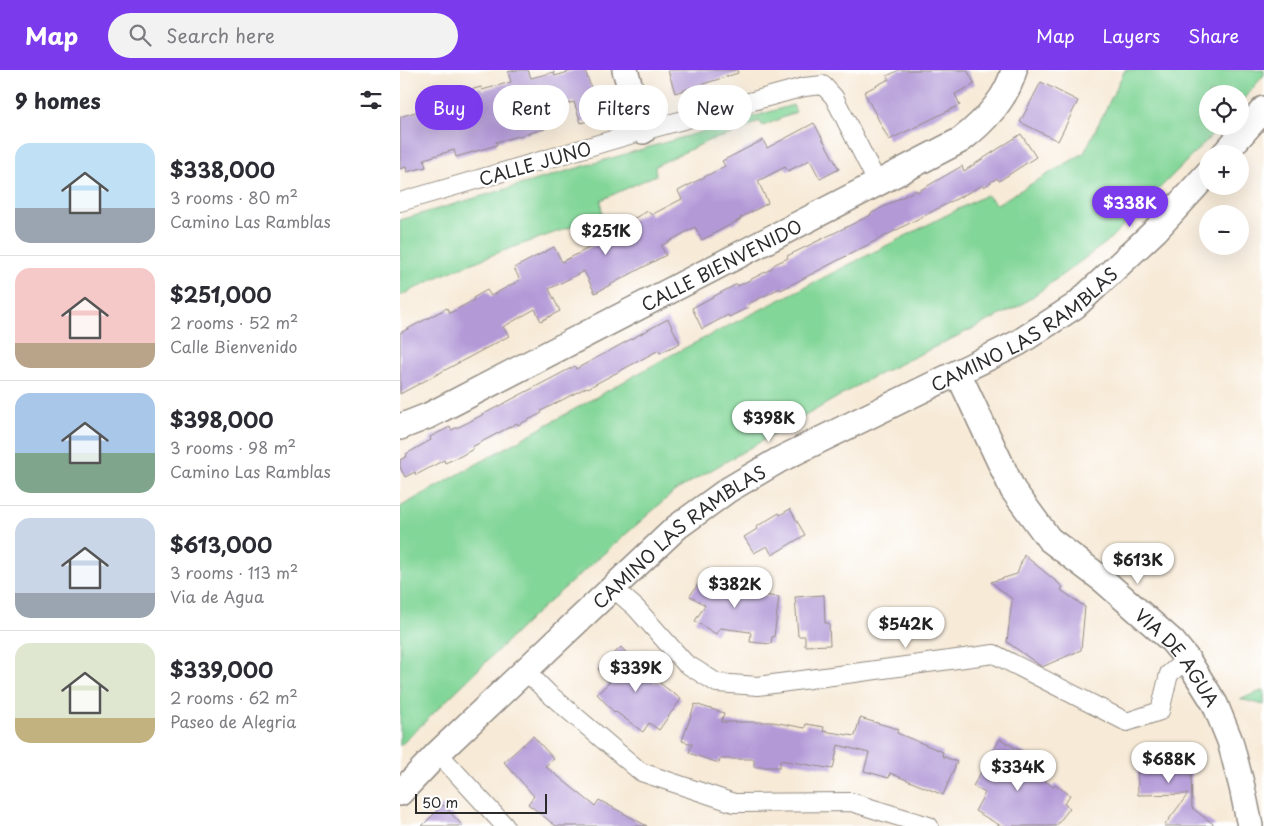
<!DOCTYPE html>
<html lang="en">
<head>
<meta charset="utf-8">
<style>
  :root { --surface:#fff; --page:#f2f2f3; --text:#2b2b33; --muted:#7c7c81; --line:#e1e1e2; --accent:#7c3aed }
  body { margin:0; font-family:"Playpen Sans",sans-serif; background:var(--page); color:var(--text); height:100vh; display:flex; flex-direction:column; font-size:19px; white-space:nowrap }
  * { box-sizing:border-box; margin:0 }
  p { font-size:16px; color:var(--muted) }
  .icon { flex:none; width:28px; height:28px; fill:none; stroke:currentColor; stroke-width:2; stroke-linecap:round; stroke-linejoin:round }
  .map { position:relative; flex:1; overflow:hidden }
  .details { display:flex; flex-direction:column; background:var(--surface); width:400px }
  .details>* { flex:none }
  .banner { position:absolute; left:15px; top:15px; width:475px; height:45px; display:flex; gap:10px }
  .fabs { position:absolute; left:799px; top:15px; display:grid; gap:10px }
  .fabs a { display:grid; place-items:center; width:50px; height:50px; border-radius:50%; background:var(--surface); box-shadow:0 5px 20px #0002; font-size:25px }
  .scale { position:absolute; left:15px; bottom:12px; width:132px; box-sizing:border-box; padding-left:5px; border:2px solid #2b2b2b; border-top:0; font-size:14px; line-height:18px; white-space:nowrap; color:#2b2b2b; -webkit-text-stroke:4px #fff; paint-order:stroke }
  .price { position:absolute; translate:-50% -42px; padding:0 11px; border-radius:18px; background:#fff; color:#222; font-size:16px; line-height:32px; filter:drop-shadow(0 1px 2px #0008) }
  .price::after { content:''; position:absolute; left:50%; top:30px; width:15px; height:11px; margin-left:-8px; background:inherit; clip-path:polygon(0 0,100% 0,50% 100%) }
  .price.current { background:var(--accent); color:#fff }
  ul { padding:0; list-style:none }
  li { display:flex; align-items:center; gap:15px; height:125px; padding:0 15px }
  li+li { border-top:1px solid var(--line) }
  li span { display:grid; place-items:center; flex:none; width:140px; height:100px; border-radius:15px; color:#555 }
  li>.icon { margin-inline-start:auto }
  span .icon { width:60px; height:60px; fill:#fffc; stroke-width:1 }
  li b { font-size:21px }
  h2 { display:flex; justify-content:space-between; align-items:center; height:60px; padding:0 15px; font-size:21px }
  .chip { padding:0 18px; border-radius:22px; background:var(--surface); box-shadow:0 5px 20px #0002; font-size:18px; line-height:45px }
  .chip.current { background:var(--accent); color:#fff }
  header { display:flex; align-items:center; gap:30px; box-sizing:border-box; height:70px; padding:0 25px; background:var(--accent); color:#fff }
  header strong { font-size:24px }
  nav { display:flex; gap:28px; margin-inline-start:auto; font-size:18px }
  .search { width:350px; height:45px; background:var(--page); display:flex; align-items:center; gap:12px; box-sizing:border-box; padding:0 18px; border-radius:28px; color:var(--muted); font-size:19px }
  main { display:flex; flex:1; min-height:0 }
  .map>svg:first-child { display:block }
  .green { fill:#82d698; stroke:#568062 }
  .building { fill:#b39ad7 }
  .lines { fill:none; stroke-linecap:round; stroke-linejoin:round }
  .street-casing { stroke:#918a81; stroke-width:20 }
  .secondary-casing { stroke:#918a81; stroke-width:28 }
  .street { stroke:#fff; stroke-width:18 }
  .secondary { stroke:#fff; stroke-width:25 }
  .labels { text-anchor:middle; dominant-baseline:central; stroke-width:5; stroke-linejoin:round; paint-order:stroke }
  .street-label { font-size:18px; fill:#2b2b2b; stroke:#fff }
</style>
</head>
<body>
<header>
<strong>Map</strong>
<div class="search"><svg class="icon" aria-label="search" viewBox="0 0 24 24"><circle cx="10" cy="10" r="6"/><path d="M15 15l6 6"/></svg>Search here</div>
<nav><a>Map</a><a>Layers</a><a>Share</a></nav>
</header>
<main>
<section class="details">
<h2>9 homes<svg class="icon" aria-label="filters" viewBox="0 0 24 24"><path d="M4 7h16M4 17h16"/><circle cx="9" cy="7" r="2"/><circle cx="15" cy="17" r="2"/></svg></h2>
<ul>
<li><span style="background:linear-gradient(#bfe0f5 65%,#9aa5b1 0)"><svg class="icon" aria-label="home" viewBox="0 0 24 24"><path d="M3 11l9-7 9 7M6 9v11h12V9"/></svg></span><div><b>$338,000</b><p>3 rooms · 80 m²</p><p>Camino Las Ramblas</p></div></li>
<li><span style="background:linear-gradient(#f6c9c9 75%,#b9a48a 0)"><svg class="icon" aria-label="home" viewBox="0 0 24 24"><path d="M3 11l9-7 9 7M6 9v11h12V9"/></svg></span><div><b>$251,000</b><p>2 rooms · 52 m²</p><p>Calle Bienvenido</p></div></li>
<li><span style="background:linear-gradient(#a9c7e8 60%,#7fa58c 0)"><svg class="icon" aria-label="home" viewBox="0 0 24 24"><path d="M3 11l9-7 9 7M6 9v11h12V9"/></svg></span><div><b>$398,000</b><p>3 rooms · 98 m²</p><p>Camino Las Ramblas</p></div></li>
<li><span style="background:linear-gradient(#c9d6e8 75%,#9aa5b1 0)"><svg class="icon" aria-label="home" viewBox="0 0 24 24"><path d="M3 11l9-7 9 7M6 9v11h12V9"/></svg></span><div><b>$613,000</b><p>3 rooms · 113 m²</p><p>Via de Agua</p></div></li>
<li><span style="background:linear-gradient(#dfe7d0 75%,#c2b280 0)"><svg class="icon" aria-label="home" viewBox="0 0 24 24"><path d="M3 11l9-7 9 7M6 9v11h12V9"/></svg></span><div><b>$339,000</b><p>2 rooms · 62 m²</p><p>Paseo de Alegria</p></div></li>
</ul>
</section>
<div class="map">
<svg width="864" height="756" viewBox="0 0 864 756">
  <rect width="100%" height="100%" fill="#fff"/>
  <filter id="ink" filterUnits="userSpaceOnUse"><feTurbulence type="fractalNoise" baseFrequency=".02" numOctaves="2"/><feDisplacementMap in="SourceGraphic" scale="10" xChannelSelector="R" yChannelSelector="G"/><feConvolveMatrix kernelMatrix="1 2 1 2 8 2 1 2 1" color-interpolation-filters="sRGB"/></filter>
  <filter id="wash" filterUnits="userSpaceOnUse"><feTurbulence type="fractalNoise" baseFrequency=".0096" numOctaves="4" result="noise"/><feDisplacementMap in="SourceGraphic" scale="20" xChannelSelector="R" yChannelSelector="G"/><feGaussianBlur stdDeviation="1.12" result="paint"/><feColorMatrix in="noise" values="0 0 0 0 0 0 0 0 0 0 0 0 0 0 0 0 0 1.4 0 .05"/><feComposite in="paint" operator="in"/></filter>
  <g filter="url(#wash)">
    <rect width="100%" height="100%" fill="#f7ead7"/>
    <!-- green -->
    <g class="green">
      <path d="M725,0H864V5L840,33V24H808V56H821L707,172L621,235L469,309L275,421L135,544L0,676V437L273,284L586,125L597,134L684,83Z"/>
      <path d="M393,35L396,42L363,56L359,51L337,63L310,70L255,96L256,105L201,130L202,146L100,182L42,205L0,226V150Z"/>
      <path d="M864,620V635L840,629Z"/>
    </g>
    <g id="blocks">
      <!-- building -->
      <g class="building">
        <path d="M116,0H128L131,8L154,2L155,6L175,0H185L201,47L181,53L174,32L140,42L145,59L96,72L97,75L56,87L54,80L24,89L26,97L7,102L6,97L0,99V47L40,34L37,24L54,20L56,24L81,17L82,20L111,12L108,2Z"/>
        <path d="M268,0H337L338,3L275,23Z"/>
        <path d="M499,0H567L575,14L555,24L560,35L489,70L464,22L489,9L487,6Z"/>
        <path d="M641,12L678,31L658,71L620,52Z"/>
        <path d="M414,53L439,99L420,109L410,90L388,101L385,97L358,111L368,133L340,148L341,149L302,170L295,157L261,176L266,185L195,223L184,201L149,219L160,241L141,251L135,239L103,257L109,266L0,324V263L47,238L50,243L74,230L73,228L87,220L91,226L120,210L114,198L154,177L162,192L227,158L225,153L248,141L251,145L282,129L278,121L325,96L322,91L363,70L367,78Z"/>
        <path d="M621,64L636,87L599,111L597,108L584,117L583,115L381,220L380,218L348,234L349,237L329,247L328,245L302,259L292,238L337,214L338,216L371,199L375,194L388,188L387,186L471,145L470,144L516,120L517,122L562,96L564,101Z"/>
        <path d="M268,249L280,273L260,283L259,280L188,318L187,317L141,341L142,343L118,355L117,353L72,377L73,379L61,386L45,393L44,390L16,405L15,402L5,407L0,397V390L7,386L6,384L31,370L30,367L50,357L51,360L61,356L175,296L176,299Z"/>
        <path d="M390,439L405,465L372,485L367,476L354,483L344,467L357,459L356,457L379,443L380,445Z"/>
        <path d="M624,485L663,517L661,520L685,537L681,580L642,597L607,572L612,529L591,512L617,504Z"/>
        <path d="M308,499L344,523L379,527L374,567H372L371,574L350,572L351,564L350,562L320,558L316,564L295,551L305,535L290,526Z"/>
        <path d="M424,525L425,553H429L430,575L405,576V566H398L395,527Z"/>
        <path d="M221,577L255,613L257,611L281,629L259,660L249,653L243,662L216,642L215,643L197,624L210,612L198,599Z"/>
        <path d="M295,634L324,643L321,652H373L405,658L406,654L424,657L423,661L455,666L460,648L498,659L497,663L543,682L542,686L557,692L543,725L490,703L489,708L464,701L469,683L438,675L433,699L380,690V697H354V689H320L319,693L289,683L292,674L282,671Z"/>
        <path d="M133,666L154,689L145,696L195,736L199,730L247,756H156L128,734L134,726L104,692Z"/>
        <path d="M600,669L630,686L625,696L653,717L655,714L670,725L664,734L670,738L656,756H601L575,741L585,723L573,716Z"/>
        <path d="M783,680V701H791L792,738L816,756H764L788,724L738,725L737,681Z"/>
        <path d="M43,735L63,756H22Z"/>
      </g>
    </g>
  </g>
  <g filter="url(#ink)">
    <use href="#blocks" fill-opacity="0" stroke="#918a81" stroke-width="1"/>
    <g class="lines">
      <defs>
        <g id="street">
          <path d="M0,132L243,61L404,17L423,15L434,27L478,114"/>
          <path d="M212,517L236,538L285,593L317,613L358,616L594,584L727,652L760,641L769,604L787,589"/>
          <path d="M125,600L148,623L241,702L334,733L451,732L529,756"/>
          <path d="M38,683L105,756"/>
        </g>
        <g id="secondary">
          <path d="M225,0L243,61"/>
          <path d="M824,84L864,39"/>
          <path id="s1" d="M558,303L613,420L649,469L703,510L772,571L787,589L815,634L830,671L842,717L850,756"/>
          <path id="s2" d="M0,357L28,346L561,70C584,52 607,29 614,0"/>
          <path id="s3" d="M0,723L38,683L277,457L328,420L379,390L618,273L675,236L755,161L808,103"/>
        </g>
      </defs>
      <!-- street casing -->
      <use href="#street" class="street-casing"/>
      <!-- secondary casing -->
      <use href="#secondary" class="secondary-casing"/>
      <!-- street -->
      <use href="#street" class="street"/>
      <!-- secondary -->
      <use href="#secondary" class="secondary"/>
    </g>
  </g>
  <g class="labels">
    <!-- street labels -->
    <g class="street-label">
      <text transform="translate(135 93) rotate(-16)">CALLE JUNO</text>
      <text stroke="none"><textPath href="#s2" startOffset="360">CALLE BIENVENIDO</textPath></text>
      <text stroke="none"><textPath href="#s3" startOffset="785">CAMINO LAS RAMBLAS</textPath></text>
      <text stroke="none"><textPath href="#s3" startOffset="380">CAMINO LAS RAMBLAS</textPath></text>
      <text stroke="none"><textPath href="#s1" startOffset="366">VIA DE AGUA</textPath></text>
    </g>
  </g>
</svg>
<div class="fabs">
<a><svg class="icon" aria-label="locate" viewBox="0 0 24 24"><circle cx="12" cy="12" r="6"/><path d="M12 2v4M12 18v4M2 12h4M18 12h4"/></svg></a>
<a>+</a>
<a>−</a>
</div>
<div class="scale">50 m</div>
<b class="price current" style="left:730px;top:158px">$338K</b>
<b class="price" style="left:206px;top:186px">$251K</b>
<b class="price" style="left:369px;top:373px">$398K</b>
<b class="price" style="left:738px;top:515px">$613K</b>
<b class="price" style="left:335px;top:539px">$382K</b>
<b class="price" style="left:506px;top:579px">$542K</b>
<b class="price" style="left:236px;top:623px">$339K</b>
<b class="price" style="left:769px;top:714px">$688K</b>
<b class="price" style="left:618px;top:722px">$334K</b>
<div class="banner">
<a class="chip current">Buy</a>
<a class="chip">Rent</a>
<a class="chip">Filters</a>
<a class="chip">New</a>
</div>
</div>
</main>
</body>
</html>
